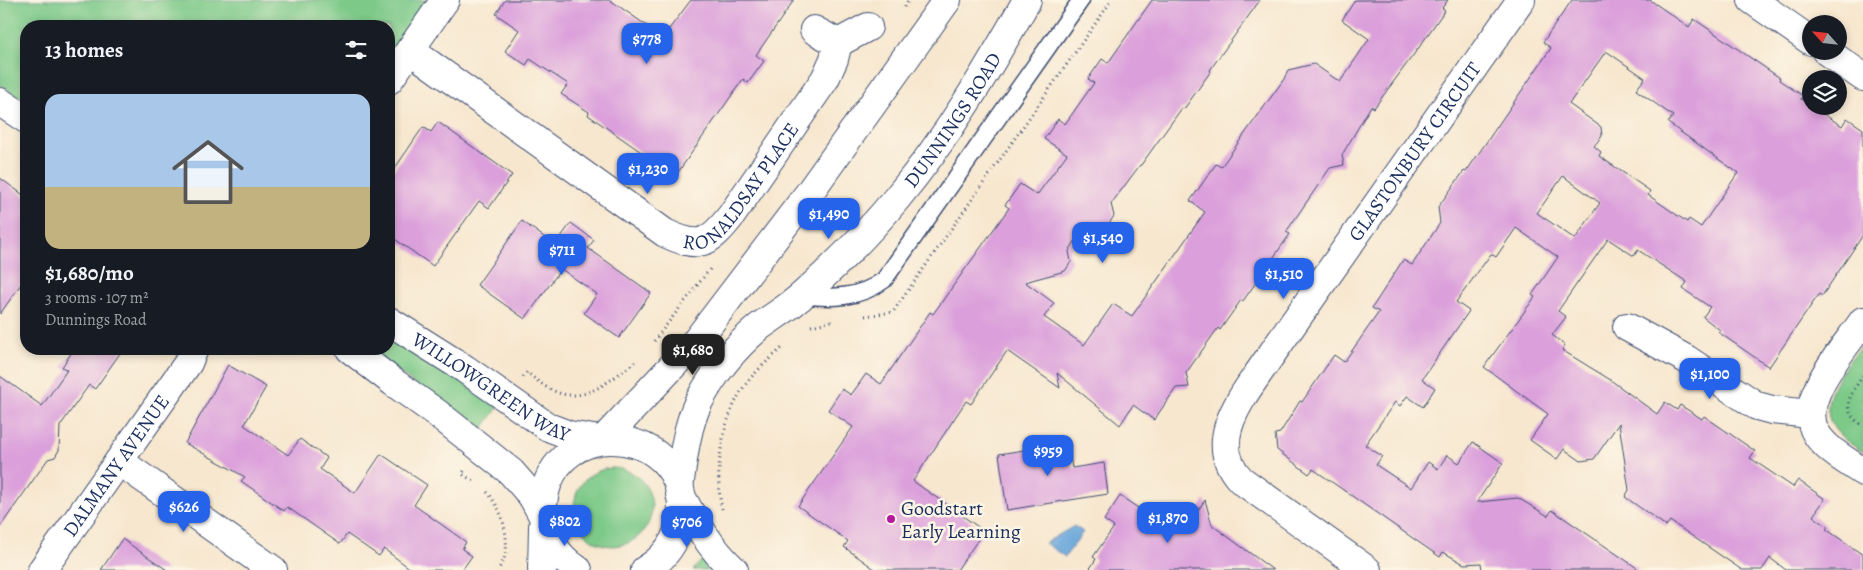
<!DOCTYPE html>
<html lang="en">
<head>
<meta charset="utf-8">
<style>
  :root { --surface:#171b24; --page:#242831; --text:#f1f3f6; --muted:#9ea1a6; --line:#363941; --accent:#2563eb }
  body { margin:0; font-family:Alegreya,serif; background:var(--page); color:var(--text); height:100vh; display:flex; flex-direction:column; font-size:19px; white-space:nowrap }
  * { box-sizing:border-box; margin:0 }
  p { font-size:16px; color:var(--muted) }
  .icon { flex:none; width:28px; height:28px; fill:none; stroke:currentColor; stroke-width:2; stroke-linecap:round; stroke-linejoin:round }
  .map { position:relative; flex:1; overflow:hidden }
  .details { position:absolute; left:20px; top:20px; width:375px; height:335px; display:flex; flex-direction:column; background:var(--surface); border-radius:20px; box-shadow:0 2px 8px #0003 }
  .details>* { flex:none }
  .needle { width:32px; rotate:297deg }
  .controls { position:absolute; left:1802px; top:15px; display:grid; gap:10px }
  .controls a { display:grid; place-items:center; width:45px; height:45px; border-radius:50%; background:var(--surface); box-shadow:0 2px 8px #0003; font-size:25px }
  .price { position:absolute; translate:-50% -42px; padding:0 11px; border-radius:10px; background:var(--accent); color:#fff; font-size:16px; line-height:32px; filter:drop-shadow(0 1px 2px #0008) }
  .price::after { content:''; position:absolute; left:50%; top:30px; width:15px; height:11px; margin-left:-8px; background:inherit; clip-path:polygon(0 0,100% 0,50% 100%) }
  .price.on { background:#222; color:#fff }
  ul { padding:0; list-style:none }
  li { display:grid; align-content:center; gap:10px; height:265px; padding:0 25px }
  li+li { border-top:1px solid var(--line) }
  li span { display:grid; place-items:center; height:155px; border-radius:15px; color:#555 }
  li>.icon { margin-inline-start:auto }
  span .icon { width:90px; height:90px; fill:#fffc; stroke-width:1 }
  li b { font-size:21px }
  h2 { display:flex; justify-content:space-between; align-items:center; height:60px; padding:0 25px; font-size:21px }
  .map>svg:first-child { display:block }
  .green { fill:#7cc988; stroke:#4c7c73 }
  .water { fill:#68a6da; stroke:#426a9c }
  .building { fill:#dba0db; fill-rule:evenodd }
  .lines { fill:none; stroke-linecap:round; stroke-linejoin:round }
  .service-casing { stroke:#3c4b6f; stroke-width:19 }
  .minor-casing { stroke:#3c4b6f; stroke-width:30 }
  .tertiary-casing { stroke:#3c4b6f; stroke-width:30 }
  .secondary-casing { stroke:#3c4b6f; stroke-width:30 }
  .path { stroke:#3c4b6f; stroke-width:3; stroke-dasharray:1 4; stroke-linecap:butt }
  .service { stroke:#fff; stroke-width:16 }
  .minor { stroke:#fff; stroke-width:28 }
  .tertiary { stroke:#fff; stroke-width:28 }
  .secondary { stroke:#fff; stroke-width:28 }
  .poi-dot { fill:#b5179e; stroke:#fcf5e5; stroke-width:2 }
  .labels { text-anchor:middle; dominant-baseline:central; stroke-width:5; stroke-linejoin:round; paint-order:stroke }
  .street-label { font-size:20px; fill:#1b2f5e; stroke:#fcf5e5 }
  .poi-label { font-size:20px; fill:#1b2f5e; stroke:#fcf5e5; text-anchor:start }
</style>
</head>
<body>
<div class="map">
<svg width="1863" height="570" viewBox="0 0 1863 570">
  <rect width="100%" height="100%" fill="#fcf5e5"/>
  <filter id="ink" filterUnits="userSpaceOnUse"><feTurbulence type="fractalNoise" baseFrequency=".02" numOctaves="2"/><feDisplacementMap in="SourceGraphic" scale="10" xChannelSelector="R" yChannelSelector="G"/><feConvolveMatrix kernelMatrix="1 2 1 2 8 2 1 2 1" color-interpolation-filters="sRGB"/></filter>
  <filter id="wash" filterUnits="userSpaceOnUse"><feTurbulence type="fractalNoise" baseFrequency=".0096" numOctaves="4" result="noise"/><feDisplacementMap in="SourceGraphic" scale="20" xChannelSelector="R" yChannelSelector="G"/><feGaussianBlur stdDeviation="1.12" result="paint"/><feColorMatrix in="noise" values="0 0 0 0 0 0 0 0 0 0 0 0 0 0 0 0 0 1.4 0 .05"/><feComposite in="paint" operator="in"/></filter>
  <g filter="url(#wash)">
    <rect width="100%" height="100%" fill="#f7e7cf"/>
    <!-- green -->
    <g class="green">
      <path d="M0,0H428L389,56V26H26V101L0,85Z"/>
      <path d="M389,334L499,406L479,434L369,349H389Z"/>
      <path d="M1863,343V452C1854,446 1845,441 1838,433C1811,403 1845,368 1863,343Z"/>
      <circle cx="613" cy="507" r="39"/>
      <path d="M707,557L717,570H693L704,558Z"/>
    </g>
    <!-- water -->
    <path class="water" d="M1074,526L1083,532L1065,557L1045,543Z"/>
    <g id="blocks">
      <!-- building -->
      <g class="building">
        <path d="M505,0H610L663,37L691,0H794L756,55L764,61L748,83L743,79L672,181L643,161L647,156L588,115L589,112L561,94L568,84L530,59L526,65L505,51L519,30L496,14Z"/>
        <path d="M1152,0H1260L1210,70L1211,71L1184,109L1182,108L1141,165H1140L1111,204L1114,216L1108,225L1084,227L1069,251L1071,262L1065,271L1025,282L1054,303L1044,317L1084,345L1113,304L1132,316L1205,212L1190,201L1216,164L1221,167L1284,79L1288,70L1314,64L1340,82L1369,39L1342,20L1355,0H1448L1442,8L1445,10L1420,46L1374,108L1371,106L1342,155L1344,165L1330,168L1286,232L1290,234L1243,301L1241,300L1220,330L1218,328L1186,373L1189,387L1176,388L1154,420L1133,405L1120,425L1057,373L1060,388L1007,351L971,404L966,401L913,481L984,531L957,570H876L844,547L848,541L798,506L853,427L828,410L842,389L851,395L866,374L881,384L930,312L933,314L1009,208L1005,205L1020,184L1037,195L1067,154L1044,139L1058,119L1065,124L1094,83L1088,79L1102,59L1108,63Z"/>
        <path d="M1572,0H1650L1689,27L1694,19L1780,78L1779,80L1803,96L1801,99L1811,106L1842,126L1847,118L1863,129V235L1822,296L1819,294L1769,367L1718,332L1720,330L1703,317L1710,307L1683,289L1687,282L1638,250L1634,256L1608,239L1558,311L1566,317L1552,335L1565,345L1562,350L1609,379L1657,414L1665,402L1677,410L1680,405L1702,419L1704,416L1755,451L1750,458L1793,487L1798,480L1825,499L1813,516L1828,527L1826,529L1863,555V570H1786L1770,558L1762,570H1742L1670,521L1666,526L1625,497L1629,490L1619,423L1594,459L1581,461L1564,449L1557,459L1530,440L1548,414L1484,367L1535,297L1532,295L1558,257L1516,228L1496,257L1491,254L1456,302L1469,311L1422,379L1435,388L1423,407L1407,396L1400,406L1395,402L1365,445L1382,456L1376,465L1411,488L1428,462L1438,469L1447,455L1459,463L1473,442L1503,463L1477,502L1518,498L1548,516L1552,510L1640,570H1482L1481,563L1464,564L1443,552L1440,557L1313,469L1309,474L1277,450L1275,434L1280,433L1300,401L1302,402L1334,355L1344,362L1379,312L1372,308L1403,260L1412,265L1440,223L1438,207L1464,171L1466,172L1551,48L1543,42ZM1606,51L1645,78L1636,90L1673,116L1668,123L1738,173L1701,227L1689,219L1687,222L1648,195L1650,191L1599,156L1601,152L1594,146L1602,136L1601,127L1569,104ZM1563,176L1600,203L1575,239L1537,213Z"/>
        <path d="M438,122L512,175L489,208L479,201L433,266L389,235V177L423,127L431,132Z"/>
        <path d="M0,178L26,197V277L0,314Z"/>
        <path d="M522,221L555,245L571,223L594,240L588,248L651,293L619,338L584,313L597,294L561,269L525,319L477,285Z"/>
        <path d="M74,349H123L95,389L89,385L60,426L59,450L55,457L48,459L0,527V376L42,406L67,370L62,367Z"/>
        <path d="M228,365L266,387L244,425L288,455L300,439L327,458L320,469L355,493L381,454L427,485L414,505L466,542L462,549L472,556L462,570H412L384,549L379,556L347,534L340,544L287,507L284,511L241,481L245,477L185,443Z"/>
        <path d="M1068,443L1072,468L1104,463L1108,494L1007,510L999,454Z"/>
        <path d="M1120,496L1158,521L1166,520L1184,531L1205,500L1212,525L1273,570H1089L1096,559L1093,557L1114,527L1104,520Z"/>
        <path d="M122,539L167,570H101Z"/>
      </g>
    </g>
  </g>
  <g filter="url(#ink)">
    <use href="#blocks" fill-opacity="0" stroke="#3c4b6f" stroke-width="1"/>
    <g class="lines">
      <defs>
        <path id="service" d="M803,295C832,299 860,298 884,280L1081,0"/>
        <g id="minor">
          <path d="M1752,0L1811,41"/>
          <path d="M814,30L838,43L868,27"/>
          <path id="s1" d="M410,50L665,233C699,249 708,245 731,216L825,79L834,59L838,43"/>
          <path d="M1826,51L1863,77"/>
          <path d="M389,80L445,0"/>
          <path d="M0,102L26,119"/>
          <path id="s2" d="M389,321L465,369L548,427L569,435L599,440"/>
          <path d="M1863,321C1845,348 1796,400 1816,433C1826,450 1847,461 1863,472"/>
          <path d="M1627,327L1686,359L1757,406L1772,410L1810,414"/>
          <path d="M350,349L393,382L438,414L511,472L532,496L543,516"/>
          <path d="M119,461L273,570"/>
          <path id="s3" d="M42,570L188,363L194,349"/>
          <path id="s4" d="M1367,570L1241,480C1205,442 1241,399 1264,365L1521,0"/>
        </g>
        <path id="tertiary" d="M680,494C695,522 711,549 734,570"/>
        <g id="secondary">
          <path d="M603,440L697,340L809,193L947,0"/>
          <path id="s5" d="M679,488C683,460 686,429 698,403C713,374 734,348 759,327C774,316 791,306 805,293C837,264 869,232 897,198C948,137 988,69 1027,0"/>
          <path d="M542,570L543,527"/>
          <path d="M578,570C556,556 540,531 543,504C553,407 695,427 681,519C677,541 664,559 645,570"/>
        </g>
      </defs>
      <!-- service casing -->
      <use href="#service" class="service-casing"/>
      <!-- minor casing -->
      <use href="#minor" class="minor-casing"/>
      <!-- tertiary casing -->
      <use href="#tertiary" class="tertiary-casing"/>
      <!-- secondary casing -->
      <use href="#secondary" class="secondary-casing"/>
      <!-- path -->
      <g class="path">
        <path d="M904,7L909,0"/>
        <path d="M865,316L893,312L1112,0"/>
        <path d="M811,326L832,321"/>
        <path d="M654,341L710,269"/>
        <path d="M1863,376C1849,396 1839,410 1863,426"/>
        <path d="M523,377L527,372C571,413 594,393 635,362"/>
        <path d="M464,471L462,474L475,482"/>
        <path d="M487,492C501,507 508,531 506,552C505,558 501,565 498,570"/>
        <path d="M722,509C713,469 723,412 749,380C759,368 771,358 782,348"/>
      </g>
      <!-- service -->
      <use href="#service" class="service"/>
      <!-- minor -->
      <use href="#minor" class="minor"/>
      <!-- tertiary -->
      <use href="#tertiary" class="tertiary"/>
      <!-- secondary -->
      <use href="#secondary" class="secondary"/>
    </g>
  </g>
  <!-- markers -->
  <circle class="poi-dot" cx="891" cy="519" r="5"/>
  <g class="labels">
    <!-- street labels -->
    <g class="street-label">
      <text stroke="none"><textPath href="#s5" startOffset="471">DUNNINGS ROAD</textPath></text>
      <text stroke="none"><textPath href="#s4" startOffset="545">GLASTONBURY CIRCUIT</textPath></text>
      <text stroke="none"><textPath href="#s1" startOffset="418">RONALDSAY PLACE</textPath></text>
      <text stroke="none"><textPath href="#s2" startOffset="122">WILLOWGREEN WAY</textPath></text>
      <text stroke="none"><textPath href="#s3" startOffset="128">DALMANY AVENUE</textPath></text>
    </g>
    <!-- poi labels -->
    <g class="poi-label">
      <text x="901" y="508">Goodstart<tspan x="901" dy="23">Early Learning</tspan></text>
    </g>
  </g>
</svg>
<div class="controls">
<a><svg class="needle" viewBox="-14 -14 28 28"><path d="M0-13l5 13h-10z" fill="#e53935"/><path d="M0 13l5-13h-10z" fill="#9ea1a6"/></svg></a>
<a><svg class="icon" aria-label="layers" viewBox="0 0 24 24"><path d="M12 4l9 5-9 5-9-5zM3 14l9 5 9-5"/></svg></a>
</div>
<b class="price" style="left:647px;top:65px">$778</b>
<b class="price" style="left:648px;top:195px">$1,230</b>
<b class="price" style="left:829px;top:240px">$1,490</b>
<b class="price" style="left:1103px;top:264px">$1,540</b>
<b class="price" style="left:562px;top:276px">$711</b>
<b class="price" style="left:1284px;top:300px">$1,510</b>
<b class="price on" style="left:693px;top:376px">$1,680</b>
<b class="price" style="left:1710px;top:400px">$1,100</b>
<b class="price" style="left:1048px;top:477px">$959</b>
<b class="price" style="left:184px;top:533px">$626</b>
<b class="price" style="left:1168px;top:544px">$1,870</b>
<b class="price" style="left:565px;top:547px">$802</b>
<b class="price" style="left:687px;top:548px">$706</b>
<section class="details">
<h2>13 homes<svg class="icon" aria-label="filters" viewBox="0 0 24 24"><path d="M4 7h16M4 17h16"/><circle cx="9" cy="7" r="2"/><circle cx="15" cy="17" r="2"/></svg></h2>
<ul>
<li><span style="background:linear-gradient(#a9c7e8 60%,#c2b280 0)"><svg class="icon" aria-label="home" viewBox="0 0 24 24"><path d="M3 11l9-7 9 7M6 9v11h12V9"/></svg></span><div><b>$1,680/mo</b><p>3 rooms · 107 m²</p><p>Dunnings Road</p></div></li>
</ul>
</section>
</div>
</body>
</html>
